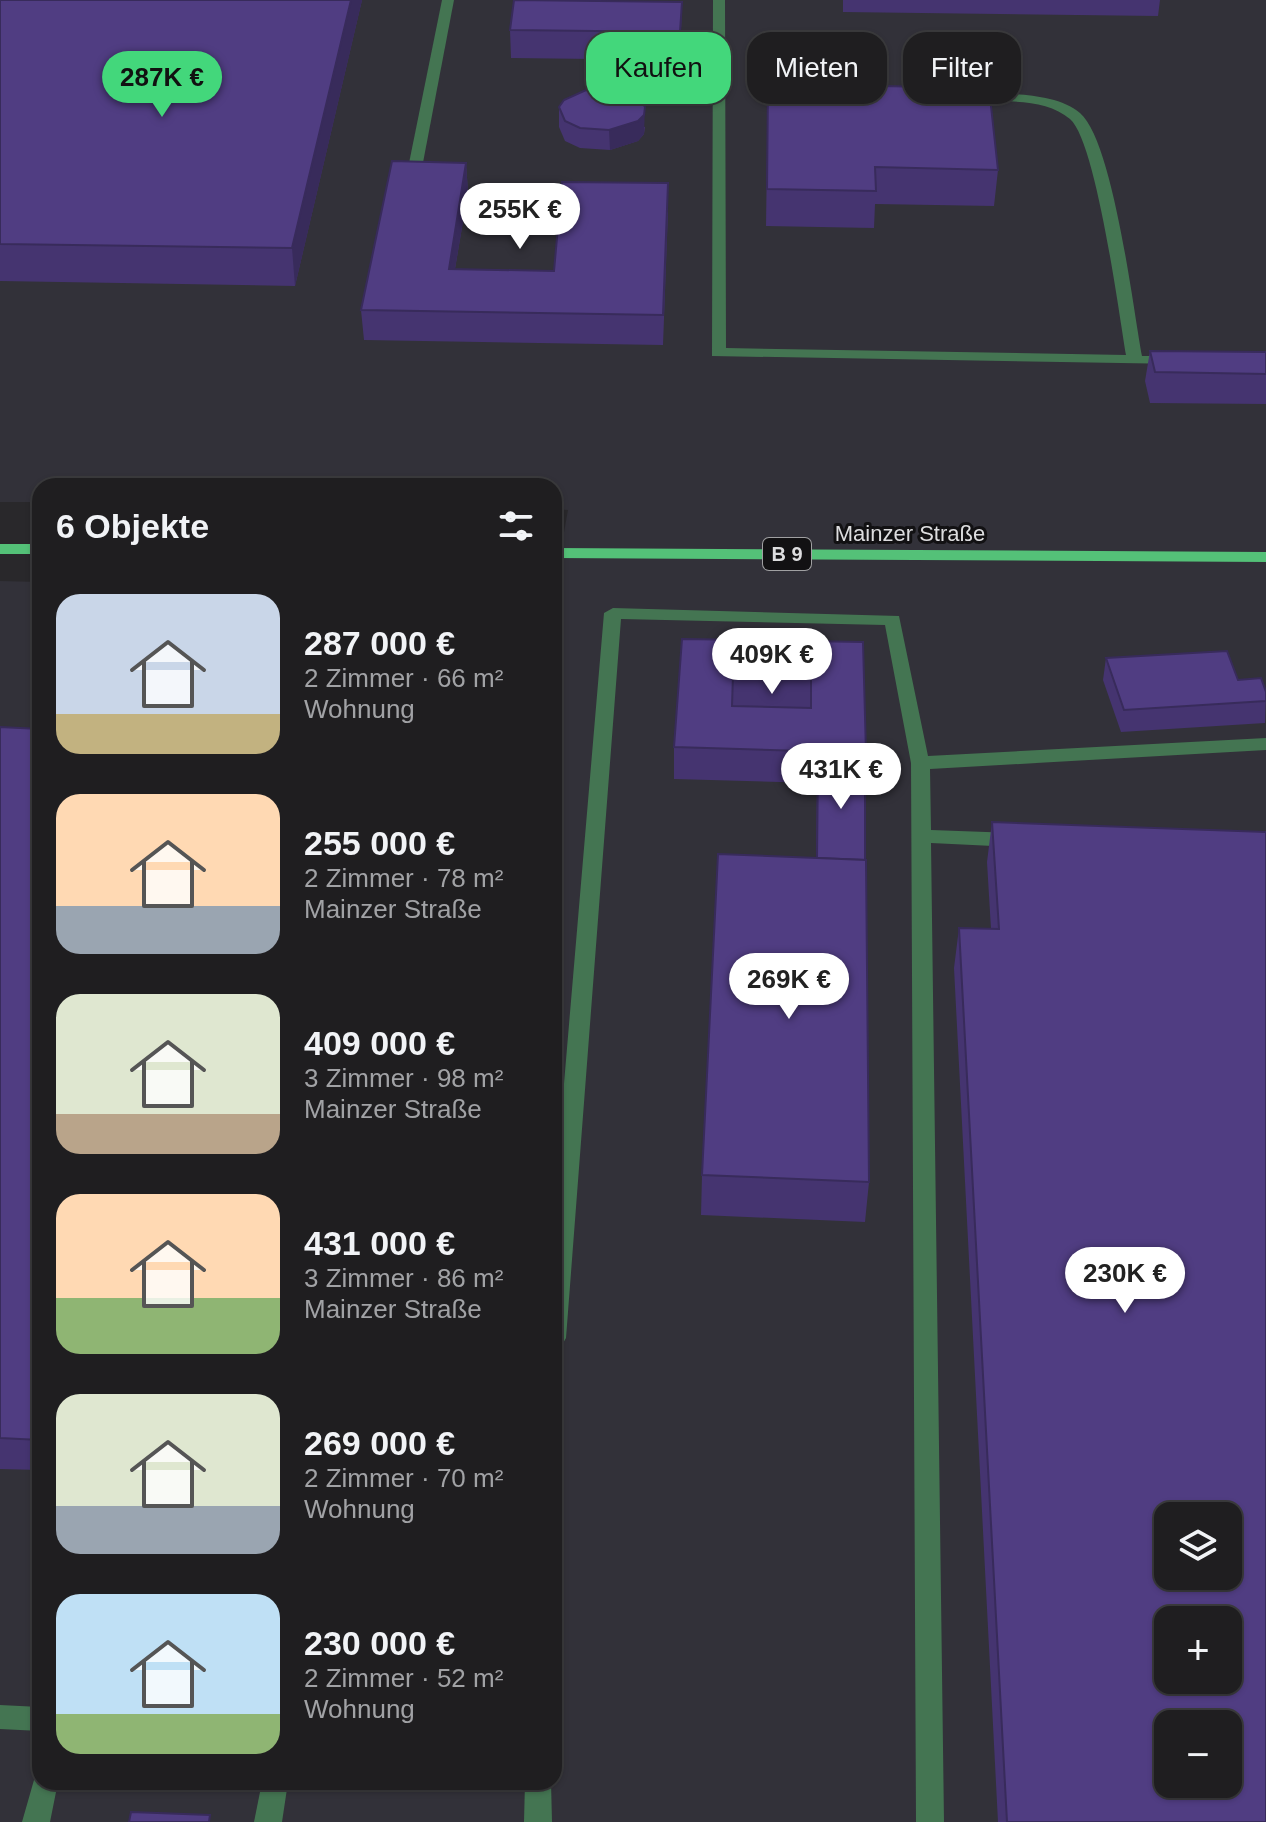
<!DOCTYPE html>
<html lang="de">
<head>
<meta charset="utf-8">
<style>
  :root { --surface:#1f1e20; --page:#2c2b2d; --text:#f1f3f6; --muted:#a1a2a5; --line:#3c3c3e; --accent:#43d77b }
  body { margin:0; font-family:Helvetica,sans-serif; background:var(--page); color:var(--text); height:100vh; display:flex; flex-direction:column; font-size:30px; white-space:nowrap }
  * { box-sizing:border-box; margin:0 }
  p { font-size:26px; color:var(--muted) }
  .icon { flex:none; width:44px; height:44px; fill:none; stroke:currentColor; stroke-width:2; stroke-linecap:round; stroke-linejoin:round }
  .map { position:relative; flex:1; overflow:hidden }
  .panel { position:absolute; left:32px; top:478px; width:530px; height:1312px; display:flex; flex-direction:column; background:var(--surface); border-radius:24px; box-shadow:0 2px 6px #0004,0 0 0 2px var(--line) }
  .panel>* { flex:none }
  .banner { position:absolute; left:586px; top:32px; width:560px; height:72px; display:flex; gap:16px }
  .tools { position:absolute; left:1154px; top:1502px; display:grid; gap:16px }
  .tools a { display:grid; place-items:center; width:88px; height:88px; border-radius:16px; background:var(--surface); box-shadow:0 2px 6px #0004,0 0 0 2px var(--line); font-size:40px }
  .price { position:absolute; translate:-50% -68px; padding:0 18px; border-radius:28px; background:#fff; color:#222; font-size:26px; line-height:52px; filter:drop-shadow(0 2px 4px #0008) }
  .price::after { content:''; position:absolute; left:50%; top:48px; width:24px; height:18px; margin-left:-12px; background:inherit; clip-path:polygon(0 0,100% 0,50% 100%) }
  .price.on { background:var(--accent); color:#111 }
  ul { padding:0; list-style:none }
  li { display:flex; align-items:center; gap:24px; height:200px; padding:0 24px }
  li span { display:grid; place-items:center; flex:none; width:224px; height:160px; border-radius:24px; color:#555 }
  li>.icon { margin-inline-start:auto }
  span .icon { width:96px; height:96px; fill:#fffc; stroke-width:1 }
  li b { font-size:34px }
  h2 { display:flex; justify-content:space-between; align-items:center; height:96px; padding:0 24px; font-size:34px }
  .tag { padding:0 28px; border-radius:24px; background:var(--surface); box-shadow:0 2px 6px #0004,0 0 0 2px var(--line); font-size:28px; line-height:72px }
  .tag.on { background:var(--accent); color:#111 }
  .map>svg:first-child { display:block }
  .built { fill:#323139; fill-rule:evenodd }
  .lines { fill:none; stroke-linecap:round; stroke-linejoin:round }
  .minor { fill:#447552; fill-rule:evenodd }
  .major { fill:#54c178; fill-rule:evenodd }
  .wall { fill:#453470 }
  .shaded-wall { fill:#382b5b }
  .building { fill:#503d82; stroke:#382b5b; stroke-width:2; fill-rule:evenodd }
  .labels { text-anchor:middle; dominant-baseline:central; stroke-width:6; stroke-linejoin:round; paint-order:stroke }
  .shield { fill:#121113; stroke:#a0a0a2; stroke-width:2 }
  .shield-label { font-size:20px; font-weight:bold; fill:#dddddf }
  .street-label { font-size:22px; fill:#dddddf; stroke:#121113 }
</style>
</head>
<body>
<div class="map">
<svg width="1266" height="1822" viewBox="0 0 1266 1822">
  <rect width="100%" height="100%" fill="#29282b"/>
  <!-- built -->
  <path class="built" d="M0,0H1266V1822H0V581L40,582V1782H554V588L568,510L554,509V486H40V502H0ZM1168,1516H1228V1576H1168ZM1168,1620H1228V1680H1168ZM1168,1724H1228V1784H1168Z"/>
  <g class="lines">
    <!-- minor -->
    <g class="minor">
      <path d="M442,0H454L421,173L414,177L407,173Z"/>
      <path d="M713,0H725L726,348L1126,355C1119,314 1096,141 1070,119C1043,96 995,102 963,102L956,98C969,88 1000,93 1016,94C1037,96 1064,99 1080,113C1113,141 1133,308 1142,356H1174L1182,361L1180,364L712,356Z"/>
      <path d="M613,608L899,616L928,756L1266,738V750L930,769L931,830L1014,833L1024,840L1014,847L931,843L944,1822H916L911,763L885,625L621,619L566,1338L562,1345L554,1347V1201L604,613Z"/>
      <path d="M0,1705L40,1707V1731L0,1729Z"/>
      <path d="M40,1771V1782H58L50,1822H22L36,1773Z"/>
      <path d="M262,1782H288L282,1822H254Z"/>
      <path d="M525,1782H551L552,1822H524Z"/>
    </g>
    <!-- major -->
    <g class="major">
      <rect x="0" y="544" width="40" height="10"/>
      <path d="M554,548L1266,552V562L554,558Z"/>
    </g>
  </g>
  <!-- wall -->
  <g class="wall">
    <path d="M0,0H362L295,286L0,281Z"/>
    <path d="M843,0H1160L1158,16L843,12Z"/>
    <path d="M682,2L680,60L511,58L510,30Z"/>
    <path d="M768,84L998,170L994,206L875,204L874,228L766,226Z"/>
    <path d="M559,107L645,127L644,134L638,141L610,150L580,148L565,141L559,127Z"/>
    <path d="M466,163L468,192L455,269L554,271L668,212L663,345L364,340L361,310Z"/>
    <path d="M1150,351L1266,352V404L1150,403L1145,381Z"/>
    <path d="M682,639L863,642L866,753L865,860L869,1182L865,1222L701,1215L702,1175L816,858L817,783L674,779V747Z"/>
    <path d="M1106,658L1238,680L1266,692L1265,723L1121,732L1103,680Z"/>
    <path d="M0,727L40,729V1470L0,1469Z"/>
    <path d="M992,822L1266,1822H998L954,968L959,928L991,929L987,862Z"/>
  </g>
  <!-- shaded-wall -->
  <g class="shaded-wall">
    <path d="M351,0H362L295,286L292,248Z"/>
    <path d="M645,107L644,134L638,141L610,150L609,130Z"/>
    <path d="M466,163L468,192L450,298L449,269Z"/>
  </g>
  <!-- building -->
  <g class="building">
    <path d="M0,0H351L292,248L0,244Z"/>
    <path d="M514,0L682,2L680,32L510,30Z"/>
    <path d="M768,84L989,88L998,170L875,167L876,191L767,189Z"/>
    <path d="M586,90L624,92L641,100L645,107L644,115L638,121L609,130L580,128L565,121L559,107L564,100Z"/>
    <path d="M392,161L466,163L449,269L554,271L562,182L668,183L663,315L361,310Z"/>
    <path d="M1150,351L1266,352V374L1155,372Z"/>
    <path d="M682,639L863,642L866,753L674,747ZM733,675L811,679V708L732,706Z"/>
    <path d="M1227,651L1238,680L1261,678L1266,692V701L1124,710L1106,658Z"/>
    <path d="M0,727L40,729V1440L0,1438Z"/>
    <path d="M818,761L865,763V860L817,858Z"/>
    <path d="M992,822L1266,832V1822H1007L959,928L999,929ZM1168,1516H1228V1576H1168ZM1168,1620H1228V1680H1168ZM1168,1724H1228V1784H1168Z"/>
    <path d="M718,854L866,860L869,1182L702,1175Z"/>
    <path d="M131,1812L210,1815L209,1822H129Z"/>
  </g>
  <g class="labels">
    <!-- shield labels -->
    <rect class="shield" x="763" y="538" width="48" height="32" rx="6"/>
    <g class="shield-label">
      <text x="787" y="554">B 9</text>
    </g>
    <!-- street labels -->
    <g class="street-label">
      <text x="910" y="533">Mainzer Straße</text>
    </g>
  </g>
</svg>
<div class="tools">
<a><svg class="icon" aria-label="layers" viewBox="0 0 24 24"><path d="M12 4l9 5-9 5-9-5zM3 14l9 5 9-5"/></svg></a>
<a>+</a>
<a>−</a>
</div>
<b class="price on" style="left:162px;top:119px">287K €</b>
<b class="price" style="left:520px;top:251px">255K €</b>
<b class="price" style="left:772px;top:696px">409K €</b>
<b class="price" style="left:841px;top:811px">431K €</b>
<b class="price" style="left:789px;top:1021px">269K €</b>
<b class="price" style="left:1125px;top:1315px">230K €</b>
<div class="banner">
<a class="tag on">Kaufen</a>
<a class="tag">Mieten</a>
<a class="tag">Filter</a>
</div>
<section class="panel">
<h2>6 Objekte<svg class="icon" aria-label="filters" viewBox="0 0 24 24"><path d="M4 7h16M4 17h16"/><circle cx="9" cy="7" r="2"/><circle cx="15" cy="17" r="2"/></svg></h2>
<ul>
<li><span style="background:linear-gradient(#c9d6e8 75%,#c2b280 0)"><svg class="icon" aria-label="home" viewBox="0 0 24 24"><path d="M3 11l9-7 9 7M6 9v11h12V9"/></svg></span><div><b>287 000 €</b><p>2 Zimmer · 66 m²</p><p>Wohnung</p></div></li>
<li><span style="background:linear-gradient(#ffd9b3 70%,#9aa5b1 0)"><svg class="icon" aria-label="home" viewBox="0 0 24 24"><path d="M3 11l9-7 9 7M6 9v11h12V9"/></svg></span><div><b>255 000 €</b><p>2 Zimmer · 78 m²</p><p>Mainzer Straße</p></div></li>
<li><span style="background:linear-gradient(#dfe7d0 75%,#b9a48a 0)"><svg class="icon" aria-label="home" viewBox="0 0 24 24"><path d="M3 11l9-7 9 7M6 9v11h12V9"/></svg></span><div><b>409 000 €</b><p>3 Zimmer · 98 m²</p><p>Mainzer Straße</p></div></li>
<li><span style="background:linear-gradient(#ffd9b3 65%,#8fb573 0)"><svg class="icon" aria-label="home" viewBox="0 0 24 24"><path d="M3 11l9-7 9 7M6 9v11h12V9"/></svg></span><div><b>431 000 €</b><p>3 Zimmer · 86 m²</p><p>Mainzer Straße</p></div></li>
<li><span style="background:linear-gradient(#dfe7d0 70%,#9aa5b1 0)"><svg class="icon" aria-label="home" viewBox="0 0 24 24"><path d="M3 11l9-7 9 7M6 9v11h12V9"/></svg></span><div><b>269 000 €</b><p>2 Zimmer · 70 m²</p><p>Wohnung</p></div></li>
<li><span style="background:linear-gradient(#bfe0f5 75%,#8fb573 0)"><svg class="icon" aria-label="home" viewBox="0 0 24 24"><path d="M3 11l9-7 9 7M6 9v11h12V9"/></svg></span><div><b>230 000 €</b><p>2 Zimmer · 52 m²</p><p>Wohnung</p></div></li>
</ul>
</section>
</div>
</body>
</html>
